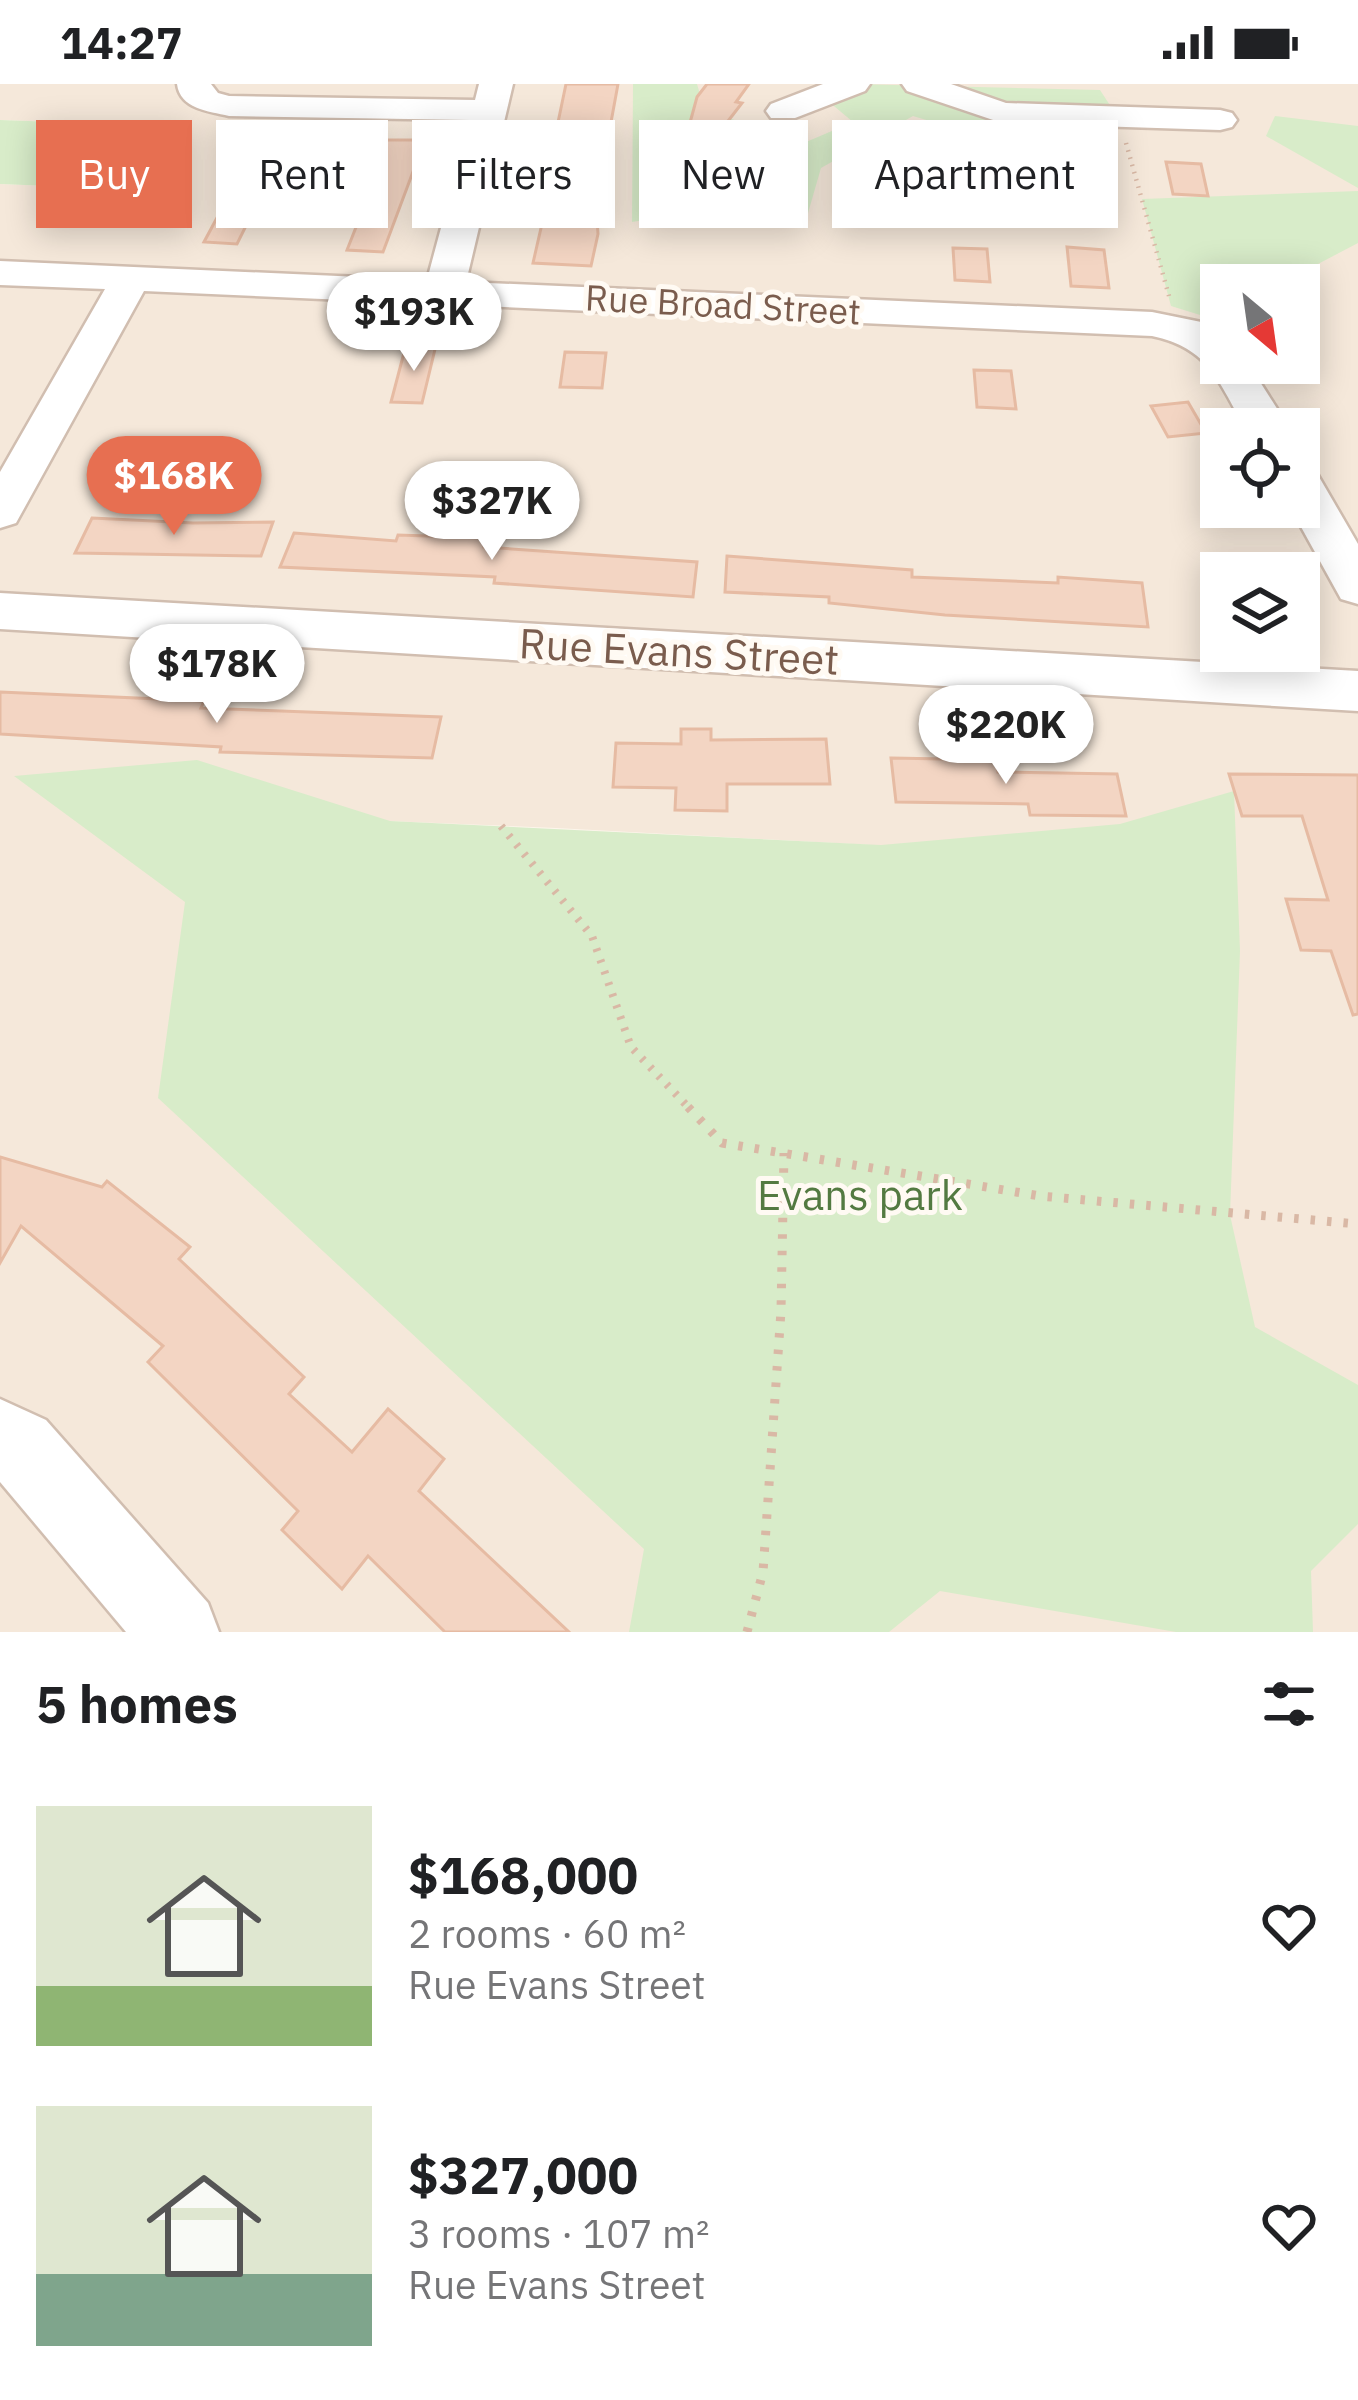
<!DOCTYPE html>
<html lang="en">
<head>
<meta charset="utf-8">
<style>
  :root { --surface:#fff; --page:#f6f6f6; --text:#202124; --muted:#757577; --accent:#e76f51 }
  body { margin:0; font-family:"IBM Plex Sans",sans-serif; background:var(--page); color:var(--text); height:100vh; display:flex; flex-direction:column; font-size:45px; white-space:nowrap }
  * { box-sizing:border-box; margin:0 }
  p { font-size:39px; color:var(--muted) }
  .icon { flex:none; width:66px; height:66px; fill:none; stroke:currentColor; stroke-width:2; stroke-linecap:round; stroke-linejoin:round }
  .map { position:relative; height:1548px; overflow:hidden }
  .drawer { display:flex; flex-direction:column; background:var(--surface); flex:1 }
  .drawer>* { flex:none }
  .top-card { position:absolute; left:36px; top:36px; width:1287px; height:108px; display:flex; gap:24px }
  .needle { width:78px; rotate:151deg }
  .buttons { position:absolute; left:1200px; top:180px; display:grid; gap:24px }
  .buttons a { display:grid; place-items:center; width:120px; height:120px; border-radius:0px; background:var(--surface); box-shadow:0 6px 30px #0003; font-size:60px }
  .price { position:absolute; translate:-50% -102px; padding:0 27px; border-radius:42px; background:#fff; color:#222; font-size:39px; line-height:78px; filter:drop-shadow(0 3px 6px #0008) }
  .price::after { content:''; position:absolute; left:50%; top:72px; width:36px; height:27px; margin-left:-18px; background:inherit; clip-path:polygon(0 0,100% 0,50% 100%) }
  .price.on { background:var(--accent); color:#fff }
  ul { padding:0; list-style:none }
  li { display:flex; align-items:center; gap:36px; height:300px; padding:0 36px }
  li span { display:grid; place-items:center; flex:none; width:336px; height:240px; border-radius:0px; color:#555 }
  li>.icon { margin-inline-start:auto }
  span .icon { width:144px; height:144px; fill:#fffc; stroke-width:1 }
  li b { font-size:51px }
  h2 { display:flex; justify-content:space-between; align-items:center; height:144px; padding:0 36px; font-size:51px }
  .tag { padding:0 42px; border-radius:0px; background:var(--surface); box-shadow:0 6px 30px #0003; font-size:42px; line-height:108px }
  .tag.on { background:var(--accent); color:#fff }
  .status { display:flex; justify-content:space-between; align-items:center; height:84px; padding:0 60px; background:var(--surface); direction:ltr }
  .status svg { height:33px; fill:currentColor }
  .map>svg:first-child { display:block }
  .residential { fill:#f5e8da; fill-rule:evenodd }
  .green { fill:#d8ecc9 }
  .building { fill:#f3d5c3; stroke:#e6bba3; stroke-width:3 }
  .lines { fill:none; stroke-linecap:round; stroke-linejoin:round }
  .minor-casing { stroke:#d1beb0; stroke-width:5 }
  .path-far2 { stroke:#d9b8a5; stroke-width:4.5; stroke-dasharray:1.5 6; stroke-linecap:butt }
  .path-far1 { stroke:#d9b8a5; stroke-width:8; stroke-dasharray:3 9; stroke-linecap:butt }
  .path { stroke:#d9b8a5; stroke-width:9; stroke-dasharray:4.5 12; stroke-linecap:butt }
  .minor { fill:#fff; fill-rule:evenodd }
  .labels { text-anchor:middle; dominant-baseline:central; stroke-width:10; stroke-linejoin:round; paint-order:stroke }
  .far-street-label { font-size:36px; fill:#7a5c4d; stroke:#fffaf3 }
  .street-label { font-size:42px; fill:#7a5c4d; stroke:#fffaf3 }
  .park-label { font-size:42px; fill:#537a41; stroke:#fffaf3 }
</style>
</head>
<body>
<div class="status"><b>14:27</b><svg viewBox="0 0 49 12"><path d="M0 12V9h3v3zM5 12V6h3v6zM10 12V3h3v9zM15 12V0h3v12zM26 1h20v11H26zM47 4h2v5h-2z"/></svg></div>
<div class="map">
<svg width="1358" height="1548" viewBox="0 0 1358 1548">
  <rect width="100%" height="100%" fill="#fdf6ec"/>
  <!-- residential -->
  <path class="residential" d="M0,0H1358V1548H0V100L144,106L173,42L0,36ZM1221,201H1299V279H1221ZM1221,345H1299V423H1221ZM1221,489H1299V567H1221ZM290,733L556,744L1149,776Z"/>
  <!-- green -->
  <g class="green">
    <path d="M633,0H697L705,27L806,58L853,38L822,12L853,0L1100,6L1119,35L1098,66L1013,67L1022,100L1103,104L1111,123L906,143L834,130L973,50L913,32L821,84L806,136L720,140L757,65L704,46L691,129L632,138Z"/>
    <path d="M1275,32L1358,42V104L1266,52Z"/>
    <path d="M0,36L173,42L144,106L0,100Z"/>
    <path d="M1358,107V159L1278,201H1221V231L1213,235L1171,222L1142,115Z"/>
    <path d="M197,676L390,737L881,761L1120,740L1234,707L1240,867L1230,1131L1255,1243L1358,1301V1440L1311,1487L1313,1548H1176L940,1507L889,1548H629L644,1465L158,1014L185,818L14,692Z"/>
  </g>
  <!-- building -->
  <g class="building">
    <path d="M566,0H618L596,120L598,150L591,182L533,179L552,96H546Z"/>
    <path d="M707,0H749L736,18L742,19L670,112L697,13Z"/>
    <path d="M386,56H421L414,85L383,168L347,166L362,128H356Z"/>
    <path d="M255,63L279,75L237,160L204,158Z"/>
    <path d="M1166,78L1201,80L1208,112L1173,110Z"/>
    <path d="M1067,163L1104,166L1109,204L1071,202Z"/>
    <path d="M953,164L987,165L990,198L955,196Z"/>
    <path d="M406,261H436L422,319L391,318Z"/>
    <path d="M565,268L606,269L602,304L560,303Z"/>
    <path d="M974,286L1011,287L1016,325L977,323Z"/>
    <path d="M1188,318L1206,349L1168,353L1151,322Z"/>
    <path d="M92,434L193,439L273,438L261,472L75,469Z"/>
    <path d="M294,449L396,457L398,451L486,454L484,463L697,478L693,513L494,499L495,493L280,483Z"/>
    <path d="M727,472L912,486V493L1058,499V493L1142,499L1148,543L945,531L829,519V513L725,508Z"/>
    <path d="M0,608L204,617L201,624L441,633L432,674L220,668L221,663L0,650Z"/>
    <path d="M681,645H711V656L826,655L830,700H727V727L675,726L676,704L613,703L616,659L681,660Z"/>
    <path d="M891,674L997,676L998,688L1117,690L1126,732L1030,731L1028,720L896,718Z"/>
    <path d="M1229,690L1358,691V930L1353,931L1331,867L1301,866L1286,815L1328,816L1302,732H1242Z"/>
    <path d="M0,1073L102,1103L107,1097L190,1163L179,1175L304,1293L289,1310L352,1368L388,1325L444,1375L419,1407L569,1548H445L368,1472L342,1505L282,1446L298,1427L148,1278L163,1262L21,1142L0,1179Z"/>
  </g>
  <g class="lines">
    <defs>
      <g id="minor">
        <path d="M177,0H211L218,9L229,12L475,16L479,0H513L466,198L1152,228L1211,240L1221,248V279H1248L1290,345H1246C1218,298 1210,264 1152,252L144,207L16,439L0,444V388L105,205L0,201V177L427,196L470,36L229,32C208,27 180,25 177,0Z"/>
        <path d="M823,0H870L865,7L795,34H771L766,27L771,20Z"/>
        <path d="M902,0H951L1006,19L1220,26L1232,29L1237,36L1232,43L1220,46L1002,39L907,7Z"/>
        <path d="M1299,382L1315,386L1358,460V520L1341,515L1290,423H1299Z"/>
        <path d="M0,509L1358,587V627L0,545Z"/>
        <path d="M0,1315L46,1336L208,1519L219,1548H126L0,1398Z"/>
      </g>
    </defs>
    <!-- minor casing -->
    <use href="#minor" class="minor-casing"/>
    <!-- path-far2 -->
    <path class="path-far2" d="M1126,59L1169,212"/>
    <!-- path-far1 -->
    <path class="path-far1" d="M501,742L592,852L631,963L691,1026"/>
    <!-- path -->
    <g class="path">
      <path d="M688,1023L722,1059L1040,1112L1358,1140"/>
      <path d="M747,1548L763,1488L781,1227L784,1069"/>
    </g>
    <!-- minor -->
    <use href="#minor" class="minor"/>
  </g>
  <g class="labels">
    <!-- far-street labels -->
    <g class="far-street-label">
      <text transform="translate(723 220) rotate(3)">Rue Broad Street</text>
    </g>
    <!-- street labels -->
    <g class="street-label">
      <text transform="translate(679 567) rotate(3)">Rue Evans Street</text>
    </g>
    <!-- park labels -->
    <g class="park-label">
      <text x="860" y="1110">Evans park</text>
    </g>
  </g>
</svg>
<div class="buttons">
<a><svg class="needle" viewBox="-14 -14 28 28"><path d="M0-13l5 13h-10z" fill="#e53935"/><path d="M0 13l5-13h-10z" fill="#757577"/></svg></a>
<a><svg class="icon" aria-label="locate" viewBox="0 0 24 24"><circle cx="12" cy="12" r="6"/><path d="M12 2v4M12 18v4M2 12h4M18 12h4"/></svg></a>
<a><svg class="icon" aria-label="layers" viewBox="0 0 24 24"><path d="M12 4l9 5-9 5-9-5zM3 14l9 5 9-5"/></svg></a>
</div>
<b class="price" style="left:414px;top:290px">$193K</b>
<b class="price on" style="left:174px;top:454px">$168K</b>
<b class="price" style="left:492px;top:479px">$327K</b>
<b class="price" style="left:217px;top:642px">$178K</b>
<b class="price" style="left:1006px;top:703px">$220K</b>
<div class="top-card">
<a class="tag on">Buy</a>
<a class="tag">Rent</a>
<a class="tag">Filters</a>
<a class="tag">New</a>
<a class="tag">Apartment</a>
</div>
</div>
<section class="drawer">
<h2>5 homes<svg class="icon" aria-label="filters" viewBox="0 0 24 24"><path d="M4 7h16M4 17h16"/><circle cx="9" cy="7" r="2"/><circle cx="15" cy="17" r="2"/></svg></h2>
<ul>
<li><span style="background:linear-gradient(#dfe7d0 75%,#8fb573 0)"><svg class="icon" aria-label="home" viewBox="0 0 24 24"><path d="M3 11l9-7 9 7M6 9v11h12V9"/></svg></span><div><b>$168,000</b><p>2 rooms · 60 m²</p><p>Rue Evans Street</p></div><svg class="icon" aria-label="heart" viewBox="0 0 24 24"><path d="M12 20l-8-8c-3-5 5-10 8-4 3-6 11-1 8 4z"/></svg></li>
<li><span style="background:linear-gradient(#dfe7d0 70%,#7fa58c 0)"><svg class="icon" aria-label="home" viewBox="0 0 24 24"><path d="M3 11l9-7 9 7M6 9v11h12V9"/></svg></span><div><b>$327,000</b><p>3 rooms · 107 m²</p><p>Rue Evans Street</p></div><svg class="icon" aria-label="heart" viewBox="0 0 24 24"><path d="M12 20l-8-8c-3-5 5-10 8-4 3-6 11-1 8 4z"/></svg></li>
</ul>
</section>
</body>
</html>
